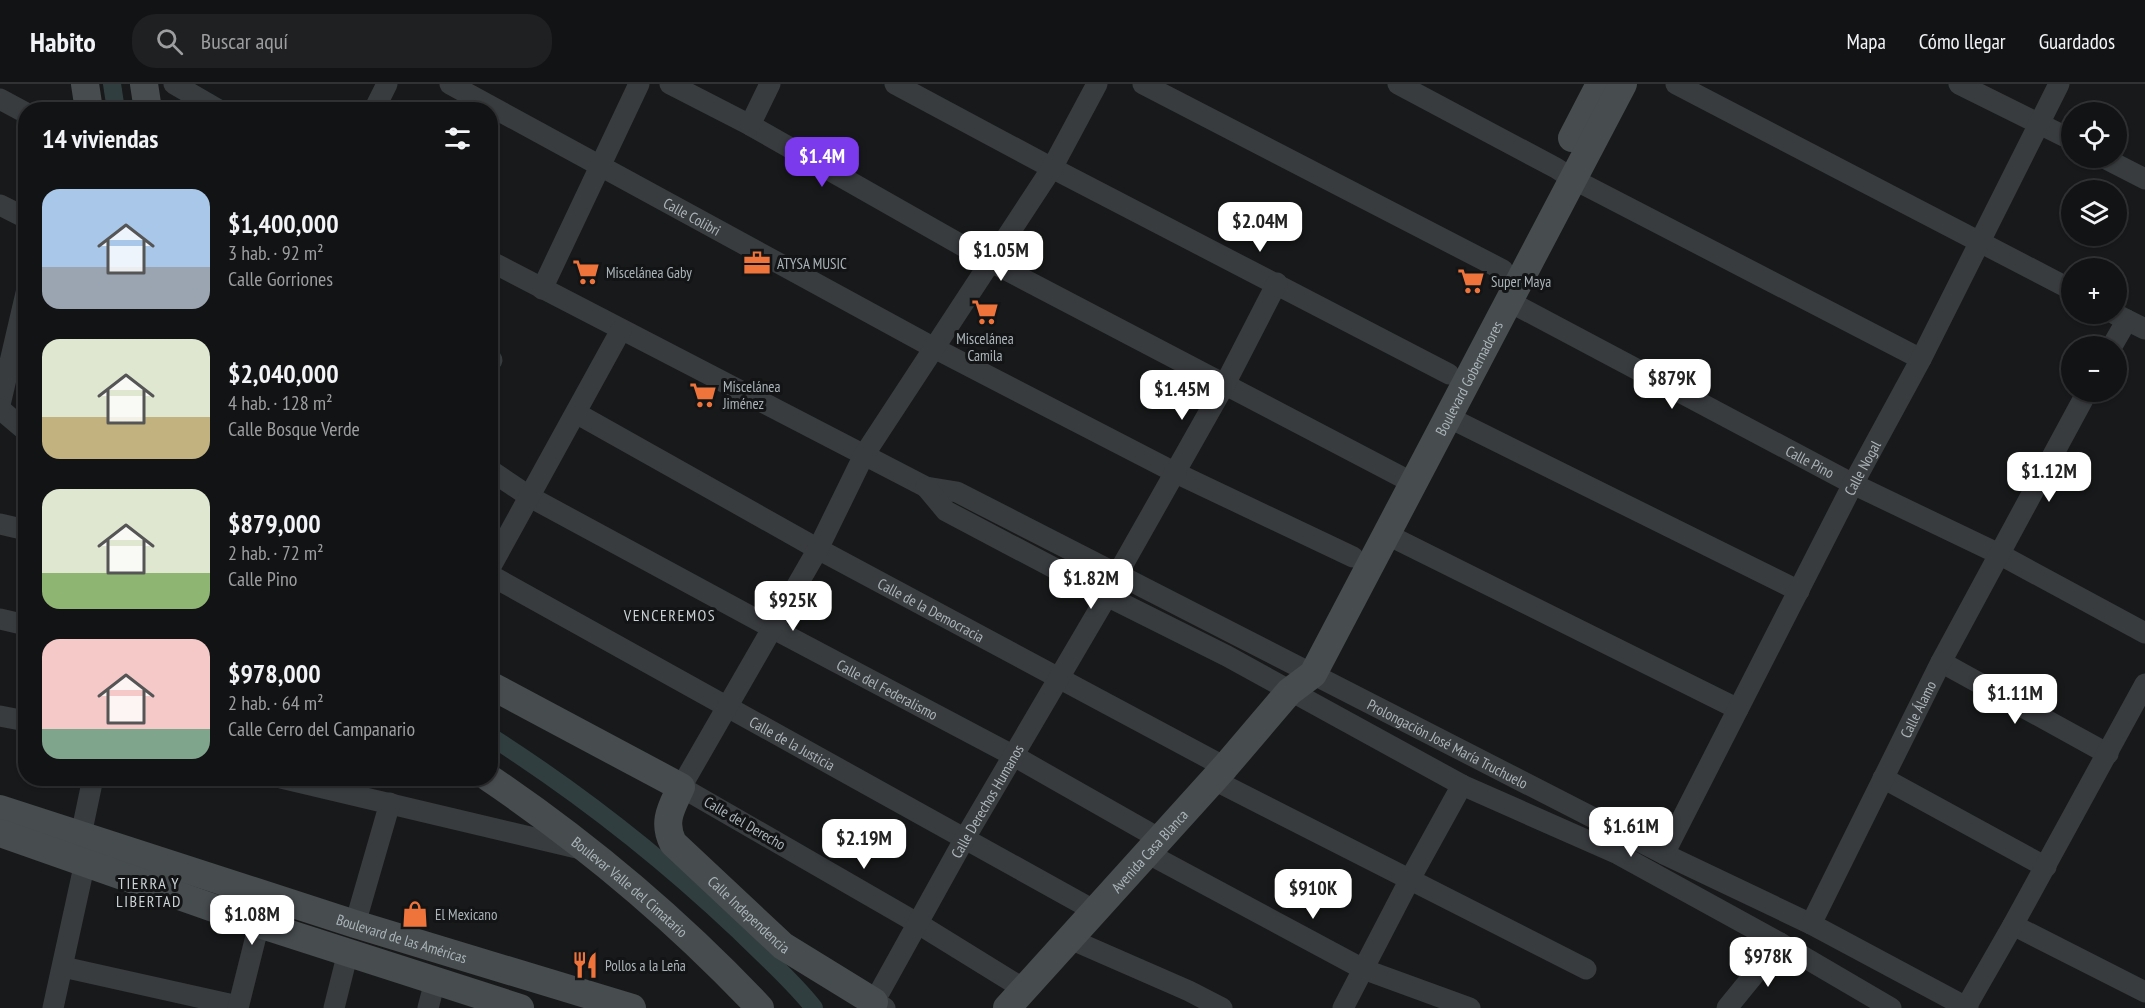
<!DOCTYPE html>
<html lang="es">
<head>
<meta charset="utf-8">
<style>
  :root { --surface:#121314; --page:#1f2022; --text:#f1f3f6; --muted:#9c9ea0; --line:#313234; --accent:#7c3aed }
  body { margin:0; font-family:"PT Sans Narrow",sans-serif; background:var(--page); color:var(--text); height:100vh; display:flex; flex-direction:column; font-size:22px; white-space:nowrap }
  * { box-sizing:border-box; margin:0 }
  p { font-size:20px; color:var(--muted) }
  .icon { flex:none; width:33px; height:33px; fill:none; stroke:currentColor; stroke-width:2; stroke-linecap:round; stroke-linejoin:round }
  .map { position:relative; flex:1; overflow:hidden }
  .sheet { position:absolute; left:18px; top:18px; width:480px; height:684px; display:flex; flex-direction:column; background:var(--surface); border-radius:24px; box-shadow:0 2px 4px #0004,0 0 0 2px var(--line) }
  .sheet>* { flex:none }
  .controls { position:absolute; left:2061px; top:18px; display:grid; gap:12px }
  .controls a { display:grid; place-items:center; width:66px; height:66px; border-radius:50%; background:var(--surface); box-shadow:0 2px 4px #0004,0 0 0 2px var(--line); font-size:30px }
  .price { position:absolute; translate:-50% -51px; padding:0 14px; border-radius:12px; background:#fff; color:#222; font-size:20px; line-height:39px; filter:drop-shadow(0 2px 3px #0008) }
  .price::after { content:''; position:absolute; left:50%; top:36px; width:18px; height:14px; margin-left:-9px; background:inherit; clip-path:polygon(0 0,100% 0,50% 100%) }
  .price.selected { background:var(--accent); color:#fff }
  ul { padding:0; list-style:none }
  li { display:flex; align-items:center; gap:18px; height:150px; padding:0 24px }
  li span { display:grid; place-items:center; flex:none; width:168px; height:120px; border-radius:18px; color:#555 }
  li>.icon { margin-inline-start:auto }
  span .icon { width:72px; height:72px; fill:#fffc; stroke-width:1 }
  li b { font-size:26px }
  h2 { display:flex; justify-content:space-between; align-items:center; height:72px; padding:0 24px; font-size:26px }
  header { display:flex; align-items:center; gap:36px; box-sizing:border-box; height:84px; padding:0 30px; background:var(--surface); border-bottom:2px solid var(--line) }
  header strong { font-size:28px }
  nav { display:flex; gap:33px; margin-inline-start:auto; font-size:21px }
  .search { width:420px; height:54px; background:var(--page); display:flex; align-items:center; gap:15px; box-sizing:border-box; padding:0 21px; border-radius:24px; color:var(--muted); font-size:22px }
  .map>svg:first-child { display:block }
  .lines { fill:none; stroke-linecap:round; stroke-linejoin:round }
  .canal { stroke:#303e40; stroke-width:18 }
  .street { stroke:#393c3f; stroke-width:21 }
  .secondary { stroke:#474c4f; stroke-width:28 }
  .labels { text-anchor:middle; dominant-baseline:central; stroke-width:6; stroke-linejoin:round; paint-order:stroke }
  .street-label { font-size:15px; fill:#aab4b9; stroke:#131415 }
  .poi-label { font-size:15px; fill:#aab4b9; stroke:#131415; text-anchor:start }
  .neighbourhood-label { font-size:16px; letter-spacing:1.5px; fill:#cbd2d5; stroke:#131415 }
</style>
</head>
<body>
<header>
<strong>Habito</strong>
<div class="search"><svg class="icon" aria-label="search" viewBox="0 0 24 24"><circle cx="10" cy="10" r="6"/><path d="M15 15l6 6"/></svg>Buscar aquí</div>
<nav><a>Mapa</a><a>Cómo llegar</a><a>Guardados</a></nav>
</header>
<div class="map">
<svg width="2145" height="924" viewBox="0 0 2145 924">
  <rect width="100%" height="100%" fill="#18191a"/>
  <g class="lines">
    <!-- canal -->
    <g class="canal">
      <path d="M112,0L116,26"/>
      <path d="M490,652C579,709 662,774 738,846C763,871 792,896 814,924"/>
    </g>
    <!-- street -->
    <g class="street">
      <path d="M174,0L219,26"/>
      <path id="s1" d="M450,0L936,265L1176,389L1353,473"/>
      <path d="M670,0L750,41L991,178L1413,399"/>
      <path d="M895,0L1052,84L1449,290"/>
      <path d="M1143,0L1503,186"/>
      <path d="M1398,0L1556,84L1573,95L1921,275"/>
      <path d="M1676,0L2072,206"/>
      <path d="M1959,0L2072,56"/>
      <path d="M0,15L26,29"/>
      <path d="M374,26L387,0"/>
      <path d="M750,41L770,0"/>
      <path d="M2104,74L2145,95"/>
      <path d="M0,121L26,134"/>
      <path id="s2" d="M490,177L926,403L957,408L1664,770L1811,840L1968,924"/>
      <path d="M542,205L639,0"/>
      <path id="s3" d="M1508,217L1853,400L1999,470L2145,549"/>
      <path d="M2115,230L2145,245"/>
      <path d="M2112,262L2127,236"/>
      <path d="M490,275L492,276L490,278"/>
      <path d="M0,321L26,209"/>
      <path d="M0,325L26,347"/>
      <path id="s4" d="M576,329L818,465L1225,683"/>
      <path d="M1448,333L1799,507"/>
      <path id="s5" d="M490,386L530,413L772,544L1014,672L1160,755"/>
      <path d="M926,403L946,427L1107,512L1227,572L1462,701L1618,770L1780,859L1891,924"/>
      <path d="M0,440L26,446"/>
      <path d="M1386,450L1738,625"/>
      <path d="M490,484L621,246"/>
      <path id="s6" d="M490,491L1095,827"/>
      <path d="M1117,491L1225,300L1277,199"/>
      <path d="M0,535L26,541"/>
      <path d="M1941,578L2108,670"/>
      <path d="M0,632L26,637"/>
      <path d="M281,694L581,765"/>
      <path d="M1883,694L2046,783"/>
      <path d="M1214,696L1586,885"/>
      <path d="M81,751L93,694"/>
      <path d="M1147,769L1363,885L1470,924"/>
      <path id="s7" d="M1664,770L1853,400L1921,275L2059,0"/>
      <path d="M355,840L390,719"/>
      <path id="s8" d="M1811,840L1941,578L2087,308"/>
      <path d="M2013,841L2145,908"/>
      <path d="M1070,855L1189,907L1222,924"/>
      <path d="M63,883L238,922"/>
      <path d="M1024,905L917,839L681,703L818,465L864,371L1052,84L1097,0"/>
      <path d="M1966,923L2013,841L2145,600"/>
      <path d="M53,924L85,778"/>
      <path d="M238,924L259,840"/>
      <path d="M334,924L348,868"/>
      <path d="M428,924L435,897"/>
      <path id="s9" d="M885,924L874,918L965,754L1107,512"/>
      <path d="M1343,924L1410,795L1462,701"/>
      <path d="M1727,924L1780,859"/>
    </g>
    <!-- secondary -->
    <g class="secondary">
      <path d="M85,0L89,26"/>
      <path d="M144,0L148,26"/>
      <path d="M1572,54L1600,0"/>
      <path id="s10" d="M490,601L681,703C672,723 662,737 673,759L783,862L874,918L871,924"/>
      <path id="s11" d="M489,694C588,761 678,837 760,924"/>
      <path id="s12" d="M0,725L355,840L632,924"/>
      <path d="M0,749L259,840L520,924"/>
      <path id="s13" d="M1007,924L1225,683L1289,608L1313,590L1623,0"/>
    </g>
  </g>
  <!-- icons -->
  <defs>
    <symbol id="office-bare" viewBox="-9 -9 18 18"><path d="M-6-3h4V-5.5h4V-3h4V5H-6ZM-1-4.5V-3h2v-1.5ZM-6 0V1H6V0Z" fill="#ee743b" stroke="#131415" stroke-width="2.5" paint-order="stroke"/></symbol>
    <symbol id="supermarket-bare" viewBox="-9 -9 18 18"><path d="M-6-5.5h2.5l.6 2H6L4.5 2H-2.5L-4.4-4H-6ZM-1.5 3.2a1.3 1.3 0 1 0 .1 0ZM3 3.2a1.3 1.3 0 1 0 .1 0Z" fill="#ee743b" stroke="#131415" stroke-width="2.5" paint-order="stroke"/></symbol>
    <symbol id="shop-bare" viewBox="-9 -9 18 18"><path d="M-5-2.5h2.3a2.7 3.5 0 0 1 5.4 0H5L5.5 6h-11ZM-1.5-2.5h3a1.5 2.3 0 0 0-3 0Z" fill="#ee743b" stroke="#131415" stroke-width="2.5" paint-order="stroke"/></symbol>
    <symbol id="restaurant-bare" viewBox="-9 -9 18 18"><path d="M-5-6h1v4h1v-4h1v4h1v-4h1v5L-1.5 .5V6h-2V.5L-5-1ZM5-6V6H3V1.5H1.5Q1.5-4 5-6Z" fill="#ee743b" stroke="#131415" stroke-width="2.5" paint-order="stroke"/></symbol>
  </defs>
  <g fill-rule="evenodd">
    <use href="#office-bare" x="738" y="160" width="38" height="38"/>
    <use href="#supermarket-bare" x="567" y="169" width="38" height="38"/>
    <use href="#supermarket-bare" x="1452" y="178" width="38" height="38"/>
    <use href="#supermarket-bare" x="966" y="209" width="38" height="38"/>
    <use href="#supermarket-bare" x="684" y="292" width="38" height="38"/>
    <use href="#shop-bare" x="396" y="811" width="38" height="38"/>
    <use href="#restaurant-bare" x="566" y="862" width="38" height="38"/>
  </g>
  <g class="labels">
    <!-- street labels -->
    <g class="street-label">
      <text stroke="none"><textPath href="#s1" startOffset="276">Calle Colibri</textPath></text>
      <text stroke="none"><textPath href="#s13" startOffset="788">Boulevard Gobernadores</textPath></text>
      <text stroke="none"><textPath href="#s3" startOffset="342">Calle Pino</textPath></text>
      <text stroke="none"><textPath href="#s7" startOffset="434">Calle Nogal</textPath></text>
      <text stroke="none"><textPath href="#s4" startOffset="406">Calle de la Democracia</textPath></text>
      <text stroke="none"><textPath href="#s5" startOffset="454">Calle del Federalismo</textPath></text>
      <text stroke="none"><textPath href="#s8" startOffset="240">Calle Álamo</textPath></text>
      <text stroke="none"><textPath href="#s6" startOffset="346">Calle de la Justicia</textPath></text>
      <text stroke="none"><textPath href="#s2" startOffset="1074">Prolongación José María Truchuelo</textPath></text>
      <text stroke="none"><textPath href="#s9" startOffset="243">Calle Derechos Humanos</textPath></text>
      <text transform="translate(745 739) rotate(30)">Calle del Derecho</text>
      <text stroke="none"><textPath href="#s13" startOffset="212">Avenida Casa Blanca</textPath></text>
      <text stroke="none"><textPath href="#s11" startOffset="178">Boulevar Valle del Cimatario</textPath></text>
      <text stroke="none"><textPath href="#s10" startOffset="380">Calle Independencia</textPath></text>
      <text stroke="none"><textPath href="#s12" startOffset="422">Boulevard de las Américas</textPath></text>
    </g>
    <!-- poi labels -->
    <g class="poi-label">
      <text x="777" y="179">ATYSA MUSIC</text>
      <text x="606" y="188">Miscelánea Gaby</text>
      <text x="1491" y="197">Super Maya</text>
      <text x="985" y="254" text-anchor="middle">Miscelánea<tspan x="985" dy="17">Camila</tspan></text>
      <text x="723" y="302">Miscelánea<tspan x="723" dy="17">Jiménez</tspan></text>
      <text x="435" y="830">El Mexicano</text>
      <text x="605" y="881">Pollos a la Leña</text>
    </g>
    <!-- neighbourhood labels -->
    <g class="neighbourhood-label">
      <text x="670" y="531">VENCEREMOS</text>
      <text x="149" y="799">TIERRA Y<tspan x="149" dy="18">LIBERTAD</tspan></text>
    </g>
  </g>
</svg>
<div class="controls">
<a><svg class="icon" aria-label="locate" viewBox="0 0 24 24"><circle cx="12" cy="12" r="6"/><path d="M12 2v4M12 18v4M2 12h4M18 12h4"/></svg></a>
<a><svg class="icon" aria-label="layers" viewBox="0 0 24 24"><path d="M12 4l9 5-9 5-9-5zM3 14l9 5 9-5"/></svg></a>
<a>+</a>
<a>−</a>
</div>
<b class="price selected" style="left:822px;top:104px">$1.4M</b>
<b class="price" style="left:1260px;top:169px">$2.04M</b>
<b class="price" style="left:1001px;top:198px">$1.05M</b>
<b class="price" style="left:1672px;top:326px">$879K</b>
<b class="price" style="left:1182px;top:337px">$1.45M</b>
<b class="price" style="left:2049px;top:419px">$1.12M</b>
<b class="price" style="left:1091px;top:526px">$1.82M</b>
<b class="price" style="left:793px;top:548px">$925K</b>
<b class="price" style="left:2015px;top:641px">$1.11M</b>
<b class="price" style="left:1631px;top:774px">$1.61M</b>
<b class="price" style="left:864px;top:786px">$2.19M</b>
<b class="price" style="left:1313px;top:836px">$910K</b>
<b class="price" style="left:252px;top:862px">$1.08M</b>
<b class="price" style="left:1768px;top:904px">$978K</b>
<section class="sheet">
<h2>14 viviendas<svg class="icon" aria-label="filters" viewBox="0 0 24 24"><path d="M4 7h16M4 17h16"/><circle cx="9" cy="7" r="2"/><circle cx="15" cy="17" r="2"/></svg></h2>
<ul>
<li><span style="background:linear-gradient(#a9c7e8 65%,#9aa5b1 0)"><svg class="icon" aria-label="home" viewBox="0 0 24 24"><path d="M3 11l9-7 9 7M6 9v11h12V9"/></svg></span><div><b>$1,400,000</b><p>3 hab. · 92 m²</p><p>Calle Gorriones</p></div></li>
<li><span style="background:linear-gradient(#dfe7d0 65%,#c2b280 0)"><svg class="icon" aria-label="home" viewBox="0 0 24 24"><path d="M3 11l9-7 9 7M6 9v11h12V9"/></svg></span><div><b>$2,040,000</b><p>4 hab. · 128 m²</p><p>Calle Bosque Verde</p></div></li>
<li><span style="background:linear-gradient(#dfe7d0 70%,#8fb573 0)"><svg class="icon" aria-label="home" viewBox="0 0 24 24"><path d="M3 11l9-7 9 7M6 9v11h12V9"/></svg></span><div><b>$879,000</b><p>2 hab. · 72 m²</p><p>Calle Pino</p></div></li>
<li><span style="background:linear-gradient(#f6c9c9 75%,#7fa58c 0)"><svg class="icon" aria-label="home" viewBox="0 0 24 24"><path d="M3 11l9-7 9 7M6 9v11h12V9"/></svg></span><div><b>$978,000</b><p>2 hab. · 64 m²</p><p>Calle Cerro del Campanario</p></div></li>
</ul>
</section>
</div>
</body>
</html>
